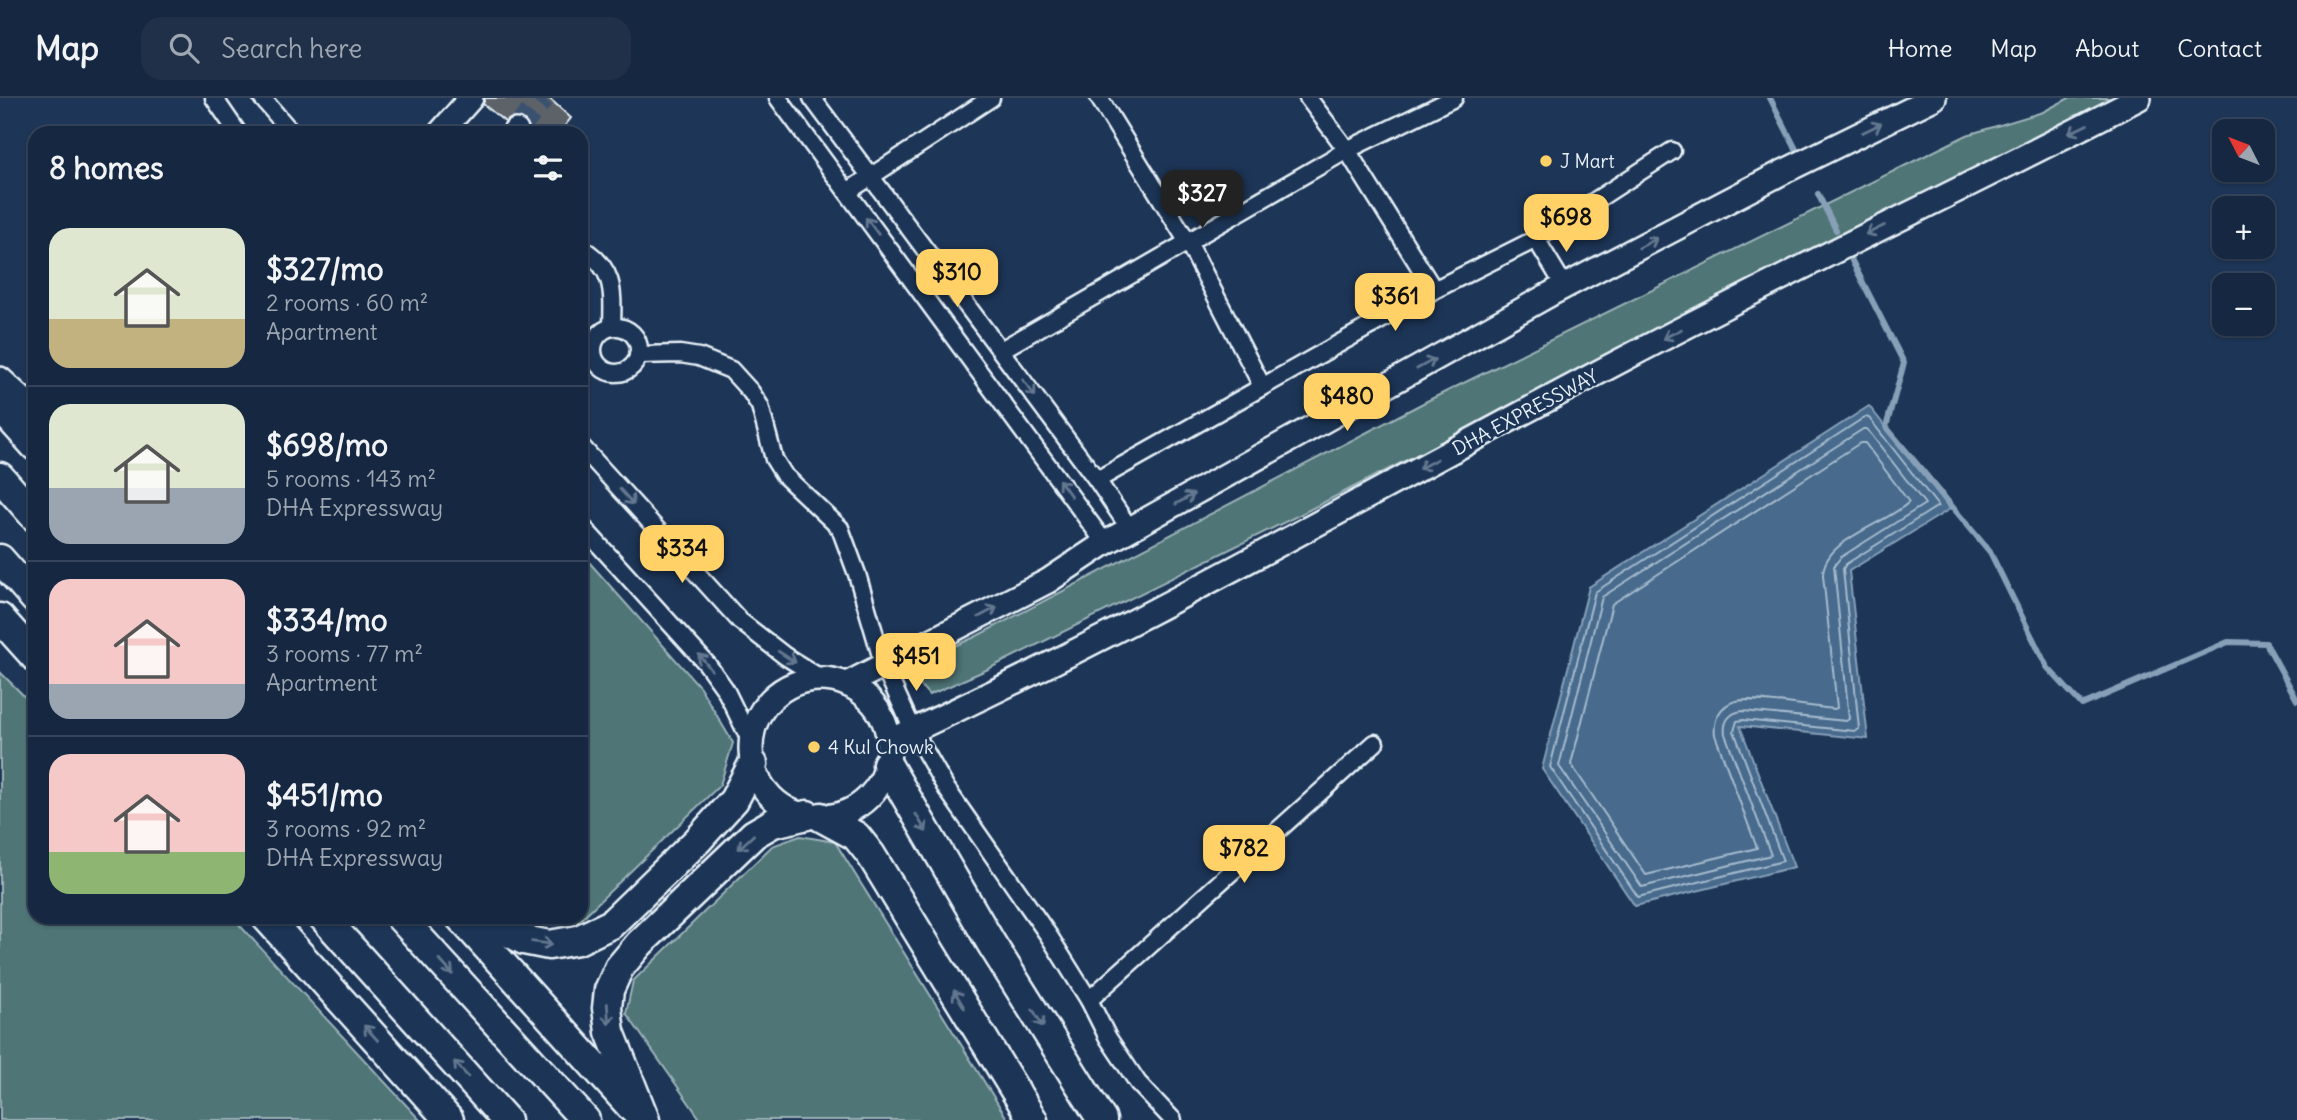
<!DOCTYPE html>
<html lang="en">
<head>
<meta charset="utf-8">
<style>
  :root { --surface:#162841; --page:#1f3048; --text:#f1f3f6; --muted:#9ea6b1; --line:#35445a; --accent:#ffd166 }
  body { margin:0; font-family:Delius,sans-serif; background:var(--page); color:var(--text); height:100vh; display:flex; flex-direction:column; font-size:26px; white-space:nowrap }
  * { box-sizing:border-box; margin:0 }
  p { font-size:23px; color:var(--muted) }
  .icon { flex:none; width:38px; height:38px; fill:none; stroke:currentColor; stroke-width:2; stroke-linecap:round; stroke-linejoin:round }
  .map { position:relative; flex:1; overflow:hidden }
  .side { position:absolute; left:28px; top:28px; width:560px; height:798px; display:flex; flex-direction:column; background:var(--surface); border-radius:21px; box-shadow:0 2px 5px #0004,0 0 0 2px var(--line) }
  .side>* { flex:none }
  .needle { width:46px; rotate:312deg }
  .buttons { position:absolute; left:2212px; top:21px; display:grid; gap:14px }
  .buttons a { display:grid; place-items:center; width:63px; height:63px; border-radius:14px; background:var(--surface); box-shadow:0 2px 5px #0004,0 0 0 2px var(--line); font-size:35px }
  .price { position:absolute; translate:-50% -60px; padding:0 16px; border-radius:14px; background:var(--accent); color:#111; font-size:23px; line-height:46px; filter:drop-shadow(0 2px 4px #0008) }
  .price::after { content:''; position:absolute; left:50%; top:42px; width:21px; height:16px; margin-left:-10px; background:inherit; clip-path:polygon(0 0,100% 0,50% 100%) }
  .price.current { background:#222; color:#fff }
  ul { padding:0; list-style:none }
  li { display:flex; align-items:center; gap:21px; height:175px; padding:0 21px }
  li+li { border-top:2px solid var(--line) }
  li span { display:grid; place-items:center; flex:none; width:196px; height:140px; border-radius:21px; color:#555 }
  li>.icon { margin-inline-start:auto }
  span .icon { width:84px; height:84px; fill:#fffc; stroke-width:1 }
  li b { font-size:30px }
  h2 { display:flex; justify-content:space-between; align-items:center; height:84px; padding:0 21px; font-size:30px }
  header { display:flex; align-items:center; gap:42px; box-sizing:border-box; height:98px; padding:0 35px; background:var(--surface); border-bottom:2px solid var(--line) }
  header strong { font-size:33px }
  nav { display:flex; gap:38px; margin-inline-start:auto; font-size:24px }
  .search { width:490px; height:63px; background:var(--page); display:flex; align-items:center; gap:18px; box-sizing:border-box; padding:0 24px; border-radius:21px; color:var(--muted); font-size:26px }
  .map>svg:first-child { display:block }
  .green { fill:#507577; stroke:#9cb3b8; stroke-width:2 }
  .water { fill:#466a8d; stroke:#87a0b8; stroke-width:2 }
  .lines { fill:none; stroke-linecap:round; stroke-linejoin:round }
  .shore { stroke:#a7bbcd; stroke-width:2 }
  .stream { stroke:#87a0b8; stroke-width:6 }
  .building { fill:#5c6268; stroke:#e8f1f8; stroke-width:2 }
  .secondary-tunnel { stroke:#3b516f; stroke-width:23; stroke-dasharray:23 11; stroke-linecap:butt }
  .street-casing { stroke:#e8f1f8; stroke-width:21 }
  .secondary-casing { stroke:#e8f1f8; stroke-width:28 }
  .highway-casing { stroke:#e8f1f8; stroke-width:33 }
  .street { stroke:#1d3557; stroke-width:16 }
  .secondary { stroke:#1d3557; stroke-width:23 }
  .highway { stroke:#1d3557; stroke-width:28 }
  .oneway { stroke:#64778f }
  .poi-dot { fill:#ffd166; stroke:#1d3557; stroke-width:2.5 }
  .labels { text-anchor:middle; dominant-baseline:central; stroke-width:5; stroke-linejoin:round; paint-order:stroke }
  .poi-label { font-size:19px; fill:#e8f1f8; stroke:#1d3557; text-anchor:start }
  .street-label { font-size:19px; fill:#e8f1f8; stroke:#1d3557 }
</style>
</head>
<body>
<header>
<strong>Map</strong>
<div class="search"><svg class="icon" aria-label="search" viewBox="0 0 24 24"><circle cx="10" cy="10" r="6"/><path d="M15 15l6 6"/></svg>Search here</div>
<nav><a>Home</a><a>Map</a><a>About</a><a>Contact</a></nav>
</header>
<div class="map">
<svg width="2297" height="1022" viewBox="0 0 2297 1022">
  <rect width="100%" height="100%" fill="#1d3557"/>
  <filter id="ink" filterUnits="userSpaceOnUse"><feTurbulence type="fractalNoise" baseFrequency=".0143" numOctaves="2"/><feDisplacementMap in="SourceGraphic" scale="14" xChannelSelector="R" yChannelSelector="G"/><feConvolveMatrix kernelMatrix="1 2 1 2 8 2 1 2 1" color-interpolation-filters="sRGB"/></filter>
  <g filter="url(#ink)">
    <!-- green -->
    <g class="green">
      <path d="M2069,0H2114L1303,415L986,572L929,597L912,578L934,557L975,539L1425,304L1967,37L2043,14Z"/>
      <path d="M581,455L700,589L733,645L720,687L579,823L525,822L523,819H581Z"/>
      <path d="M0,574L35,609V819H232L420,1022H0Z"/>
      <path d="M800,738L835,744L1008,1022H701L626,915L633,883L772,748Z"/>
    </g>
    <!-- water -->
    <path class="water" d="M1869,308L1950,411L1849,473L1868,641L1740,628L1794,769L1635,808L1542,671L1589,489Z"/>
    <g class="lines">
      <!-- shore -->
      <g class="shore">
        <path d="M1865,319L1869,320L1938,408L1846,466L1843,471L1859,631L1855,633L1743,622L1737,623L1734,633L1783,763L1638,799L1550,669L1595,494Z"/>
        <path d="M1863,331H1867L1925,406L1841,459L1834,468L1849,621L1846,623L1743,613C1730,614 1723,623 1725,636L1771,757L1642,789L1559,668L1602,499Z"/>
        <path d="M1860,345H1865L1909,404C1887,426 1823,441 1823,477L1837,610L1834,611C1812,609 1754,599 1736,603C1720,607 1713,622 1715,637L1757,750L1646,777L1571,666L1612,506Z"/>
      </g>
      <!-- stream -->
      <g class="stream">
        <path d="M1770,0L1801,61"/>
        <path d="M1818,96L1836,132"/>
        <path d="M1852,163L1904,265L1886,329L1990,454L2047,569L2082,607L2228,544L2266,545L2297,602"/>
      </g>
    </g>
    <!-- building -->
    <path class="building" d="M485,0H549L571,20L559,35H530L525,23L513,19L505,24L483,6Z"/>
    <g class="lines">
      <!-- secondary-tunnel -->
      <path class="secondary-tunnel" d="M516,33L543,0"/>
      <defs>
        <g id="street">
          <path d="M214,0L238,35"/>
          <path d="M262,0L292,35"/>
          <path d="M778,0L1105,445"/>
          <path d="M812,0L1097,382L1130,431"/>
          <path d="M1099,0L1189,146L1262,288"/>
          <path d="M1308,0L1347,52L1434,192"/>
          <path d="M847,94L991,0"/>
          <path d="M1536,141L1565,189"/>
          <path d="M581,150C615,170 613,193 612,229"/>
          <circle cx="616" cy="252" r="23"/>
          <path d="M1001,252L1347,52L1454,0"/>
          <path d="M638,257L680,256L699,259L731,272L751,294L760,308L774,361L784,377L840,430L857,476L884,568L913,632L946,690L1049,838L1089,902L1108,940L1138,985L1173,1022"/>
          <path d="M581,348L740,523L785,558L822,581"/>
          <path d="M1097,382L1434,192L1536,141L1672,53"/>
          <path d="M581,427L707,566L725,591L751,644"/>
          <path d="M1089,902L1375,645"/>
        </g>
        <g id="secondary">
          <path d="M440,35L471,0"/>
          <path d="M514,35L516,33"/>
          <path d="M0,281L35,313"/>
          <circle cx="820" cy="650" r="69"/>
          <path d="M847,586L1048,483L1105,445L1554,194L1785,73L1934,0"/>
          <path d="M888,644C1139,529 1378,390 1622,262C1793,171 1968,89 2139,0"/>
        </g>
        <g id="highway">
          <path d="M0,309L35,348"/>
          <path d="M0,379L35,419"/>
          <path d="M0,461L35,501"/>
          <path d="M0,520L35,559"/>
          <path d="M887,666L991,845L1102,1022"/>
          <path d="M821,719L856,738L871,757L1033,1022"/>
          <path d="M266,819L449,1022"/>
          <path d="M323,819L506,1022"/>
          <path d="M400,819L585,1022"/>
          <path d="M460,819L634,1012"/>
          <path d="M480,819L524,842L549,847L578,842L611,826L698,742L734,702L753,666"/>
          <path d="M645,1022L610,934L607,910L609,892L619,870L640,845L754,736L773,725L807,717"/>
        </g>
      </defs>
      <!-- street casing -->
      <use href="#street" class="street-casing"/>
      <!-- secondary casing -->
      <use href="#secondary" class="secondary-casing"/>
      <!-- highway casing -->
      <use href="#highway" class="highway-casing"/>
      <!-- street -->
      <use href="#street" class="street"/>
      <!-- secondary -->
      <use href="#secondary" class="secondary"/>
      <!-- highway -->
      <use href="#highway" class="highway"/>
    </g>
    <!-- one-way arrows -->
    <defs><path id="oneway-shaft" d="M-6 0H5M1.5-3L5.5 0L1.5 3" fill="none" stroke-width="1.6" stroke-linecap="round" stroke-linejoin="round" transform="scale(1.75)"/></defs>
    <g class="oneway">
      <use href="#oneway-shaft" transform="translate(1872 30) rotate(-26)"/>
      <use href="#oneway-shaft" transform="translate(2078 31) rotate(154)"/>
      <use href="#oneway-shaft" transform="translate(872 128) rotate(-127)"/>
      <use href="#oneway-shaft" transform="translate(1875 132) rotate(154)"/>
      <use href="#oneway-shaft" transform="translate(1648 145) rotate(-28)"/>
      <use href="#oneway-shaft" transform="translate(1672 236) rotate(153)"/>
      <use href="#oneway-shaft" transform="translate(1426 266) rotate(-29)"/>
      <use href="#oneway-shaft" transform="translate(1029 290) rotate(53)"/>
      <use href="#oneway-shaft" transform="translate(1428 366) rotate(152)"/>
      <use href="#oneway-shaft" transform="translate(1065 390) rotate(-126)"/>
      <use href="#oneway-shaft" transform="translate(627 399) rotate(48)"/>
      <use href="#oneway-shaft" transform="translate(1185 401) rotate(-29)"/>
      <use href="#oneway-shaft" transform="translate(988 514) rotate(-28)"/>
      <use href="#oneway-shaft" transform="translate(787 559) rotate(33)"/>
      <use href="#oneway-shaft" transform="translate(705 564) rotate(-129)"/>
      <use href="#oneway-shaft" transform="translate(921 725) rotate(60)"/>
      <use href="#oneway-shaft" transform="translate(746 744) rotate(137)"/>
      <use href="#oneway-shaft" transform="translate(542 845) rotate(7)"/>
      <use href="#oneway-shaft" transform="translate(446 869) rotate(48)"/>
      <use href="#oneway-shaft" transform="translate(959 901) rotate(-121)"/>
      <use href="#oneway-shaft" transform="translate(608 916) rotate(86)"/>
      <use href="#oneway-shaft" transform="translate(1038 920) rotate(58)"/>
      <use href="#oneway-shaft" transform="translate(371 935) rotate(-132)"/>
      <use href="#oneway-shaft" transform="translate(461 971) rotate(-132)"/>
    </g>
  </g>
  <!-- markers -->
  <g class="poi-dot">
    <circle cx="1546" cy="63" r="7"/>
    <circle cx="814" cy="649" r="7"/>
  </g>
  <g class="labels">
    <!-- poi labels -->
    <g class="poi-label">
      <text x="1560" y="63">J Mart</text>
      <text x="828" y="649">4 Kul Chowk</text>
    </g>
    <!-- street labels -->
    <g class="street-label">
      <text transform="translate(1525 314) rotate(-28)">DHA EXPRESSWAY</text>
    </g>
  </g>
</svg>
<div class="buttons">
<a><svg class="needle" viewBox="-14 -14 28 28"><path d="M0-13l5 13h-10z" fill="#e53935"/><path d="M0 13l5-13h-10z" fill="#9ea6b1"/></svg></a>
<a>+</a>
<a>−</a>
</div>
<b class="price current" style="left:1202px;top:132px">$327</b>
<b class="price" style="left:1566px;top:156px">$698</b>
<b class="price" style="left:957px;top:211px">$310</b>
<b class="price" style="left:1395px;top:235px">$361</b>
<b class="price" style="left:1347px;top:335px">$480</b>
<b class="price" style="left:682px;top:487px">$334</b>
<b class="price" style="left:916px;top:595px">$451</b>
<b class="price" style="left:1244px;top:787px">$782</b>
<section class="side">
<h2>8 homes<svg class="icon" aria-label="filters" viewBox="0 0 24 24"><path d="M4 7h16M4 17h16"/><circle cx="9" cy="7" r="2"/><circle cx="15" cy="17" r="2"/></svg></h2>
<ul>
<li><span style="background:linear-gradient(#dfe7d0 65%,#c2b280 0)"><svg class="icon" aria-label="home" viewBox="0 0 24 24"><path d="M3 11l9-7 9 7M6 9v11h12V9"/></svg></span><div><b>$327/mo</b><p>2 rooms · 60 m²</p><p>Apartment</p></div></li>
<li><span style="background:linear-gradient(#dfe7d0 60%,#9aa5b1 0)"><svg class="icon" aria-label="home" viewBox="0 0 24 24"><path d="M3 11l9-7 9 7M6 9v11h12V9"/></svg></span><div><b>$698/mo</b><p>5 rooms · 143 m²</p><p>DHA Expressway</p></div></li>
<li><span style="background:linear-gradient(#f6c9c9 75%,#9aa5b1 0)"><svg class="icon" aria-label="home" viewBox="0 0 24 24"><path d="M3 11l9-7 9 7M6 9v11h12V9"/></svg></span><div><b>$334/mo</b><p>3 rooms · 77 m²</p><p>Apartment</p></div></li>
<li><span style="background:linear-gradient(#f6c9c9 70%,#8fb573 0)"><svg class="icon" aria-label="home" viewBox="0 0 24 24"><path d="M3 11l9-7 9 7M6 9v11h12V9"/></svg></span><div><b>$451/mo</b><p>3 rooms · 92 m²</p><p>DHA Expressway</p></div></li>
</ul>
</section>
</div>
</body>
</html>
